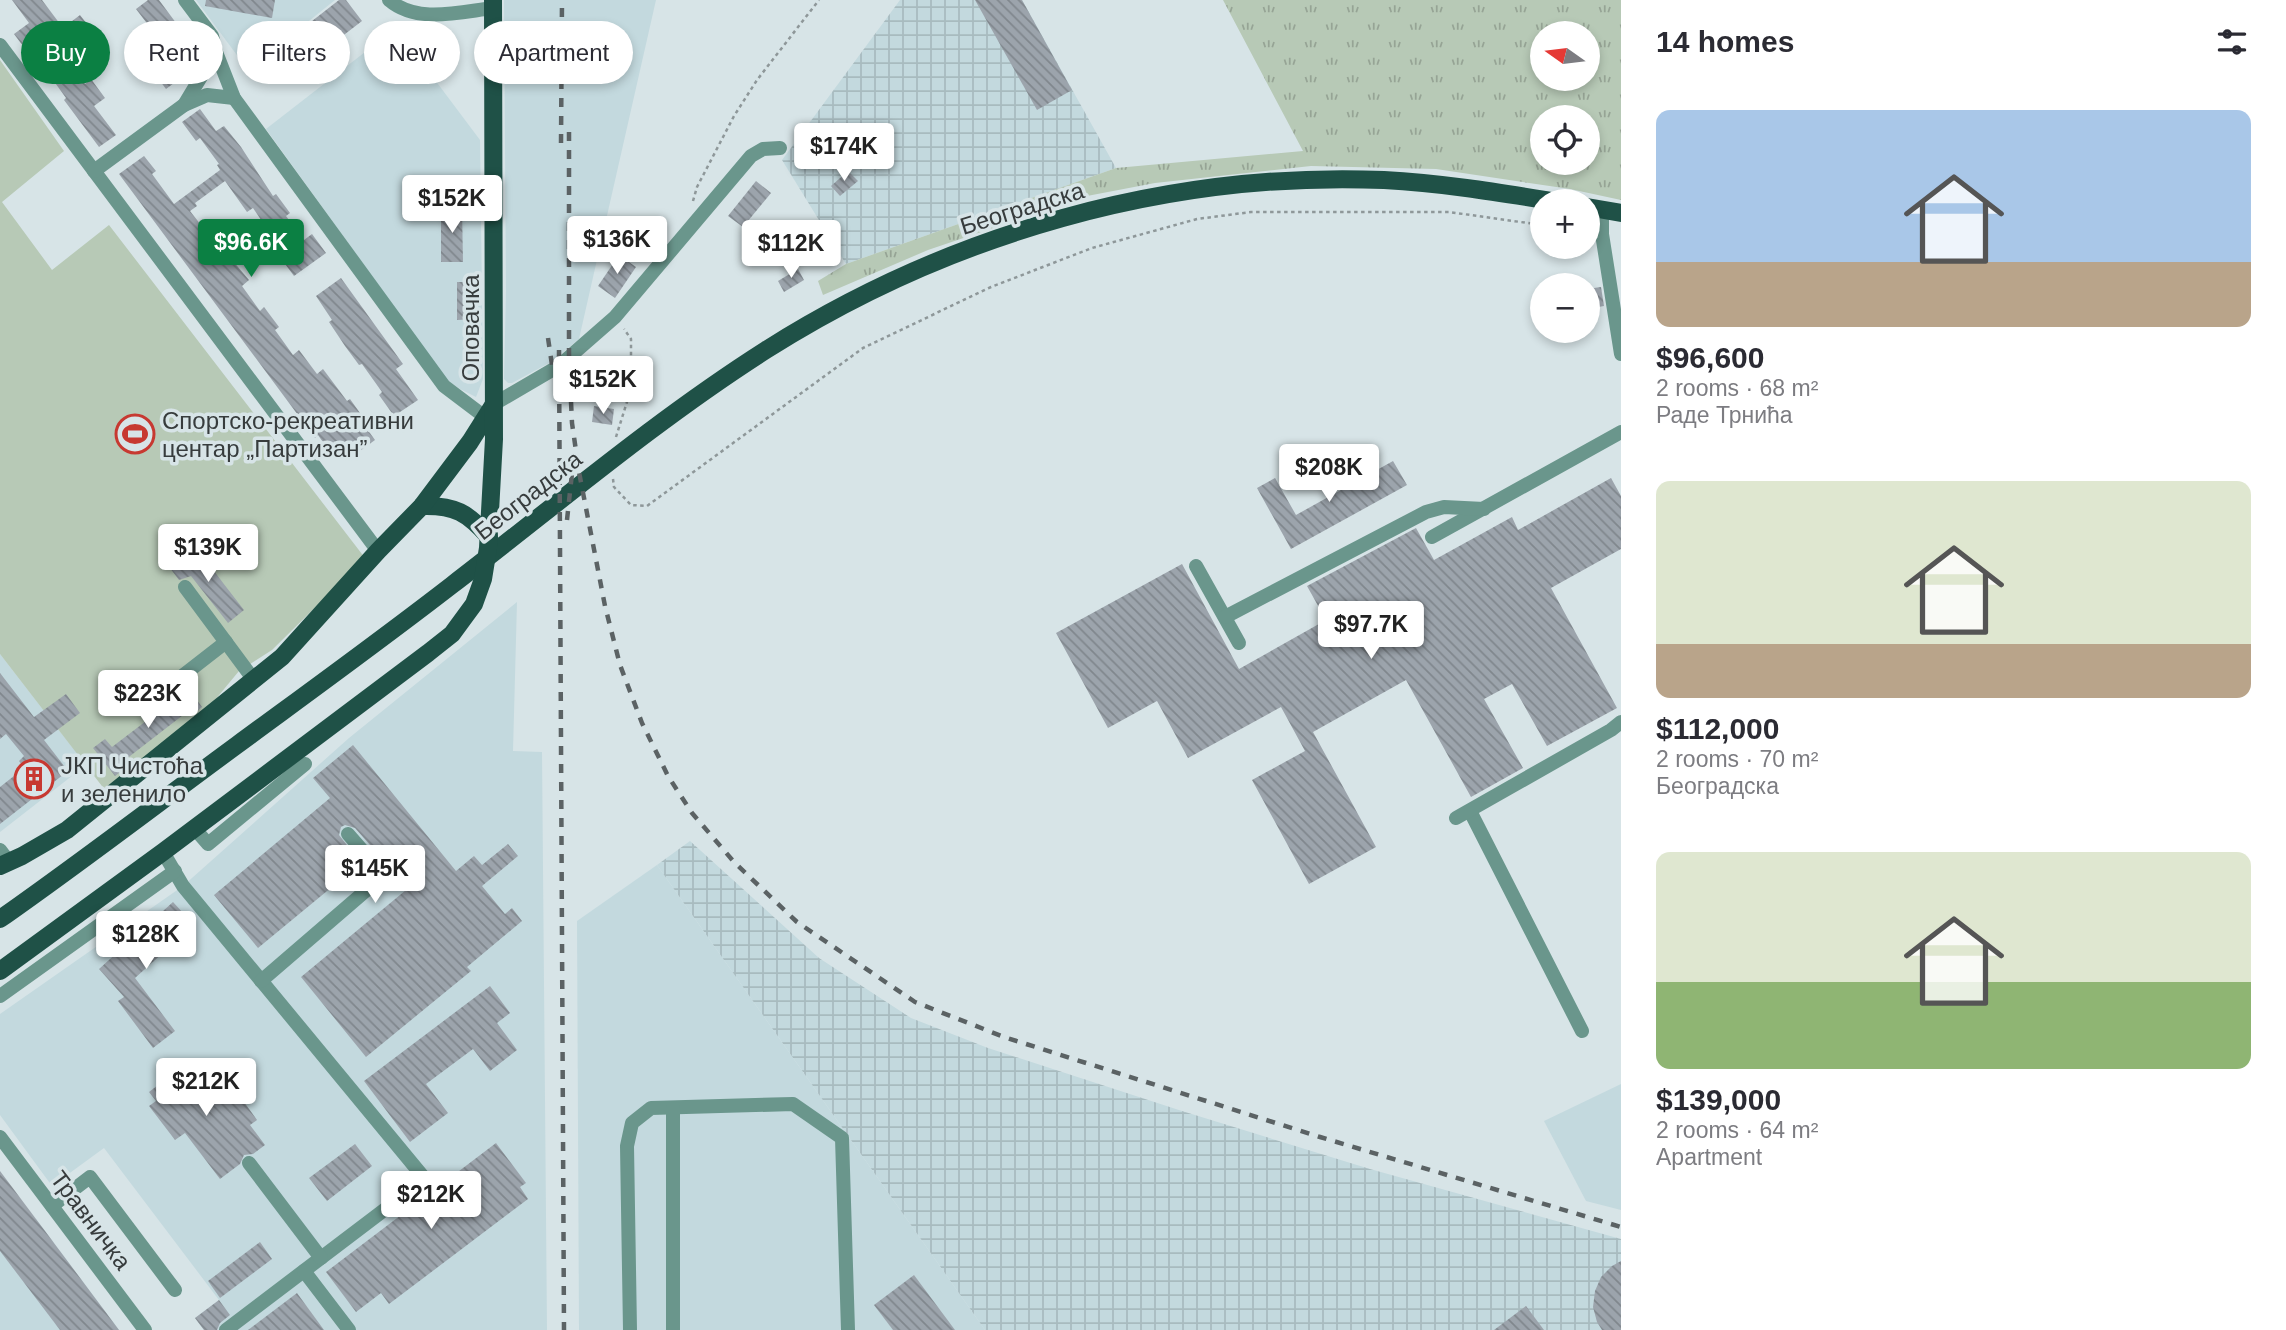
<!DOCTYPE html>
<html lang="en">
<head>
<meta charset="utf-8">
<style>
  :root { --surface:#fff; --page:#f2f2f3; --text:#2b2b33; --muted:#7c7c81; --accent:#0b8043 }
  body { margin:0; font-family:Arial,sans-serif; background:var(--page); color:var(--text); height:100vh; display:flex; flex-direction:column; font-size:26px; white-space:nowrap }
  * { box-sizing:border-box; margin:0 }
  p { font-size:23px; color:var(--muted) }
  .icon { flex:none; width:38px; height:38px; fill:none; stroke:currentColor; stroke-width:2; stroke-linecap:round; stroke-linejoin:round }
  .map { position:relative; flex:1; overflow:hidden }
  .side { display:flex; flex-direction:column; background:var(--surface); width:665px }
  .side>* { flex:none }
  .banner { position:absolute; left:21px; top:21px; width:665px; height:63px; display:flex; gap:14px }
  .needle { width:46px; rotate:284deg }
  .controls { position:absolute; left:1530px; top:21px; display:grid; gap:14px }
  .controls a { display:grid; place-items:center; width:70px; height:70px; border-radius:50%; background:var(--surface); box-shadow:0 4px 10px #0003; font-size:35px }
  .price { position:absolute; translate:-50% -60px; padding:0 16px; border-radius:7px; background:#fff; color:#222; font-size:23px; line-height:46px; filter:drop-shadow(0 2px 4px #0008) }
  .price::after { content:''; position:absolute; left:50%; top:42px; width:21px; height:16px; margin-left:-10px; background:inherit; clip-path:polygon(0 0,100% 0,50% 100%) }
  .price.on { background:var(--accent); color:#fff }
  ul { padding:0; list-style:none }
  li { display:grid; align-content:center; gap:14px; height:371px; padding:0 35px }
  li span { display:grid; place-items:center; height:217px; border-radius:14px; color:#555 }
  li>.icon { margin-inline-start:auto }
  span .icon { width:126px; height:126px; fill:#fffc; stroke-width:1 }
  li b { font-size:30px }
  h2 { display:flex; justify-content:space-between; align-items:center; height:84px; padding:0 35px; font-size:30px }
  .tag { padding:0 24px; border-radius:32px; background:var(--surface); box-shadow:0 4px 10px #0003; font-size:24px; line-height:63px }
  .tag.on { background:var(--accent); color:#fff }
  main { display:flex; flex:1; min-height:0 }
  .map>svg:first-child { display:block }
  .built { fill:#c3d9de }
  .industrial { fill:url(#industrial-grid) }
  .grass { fill:url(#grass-tufts); fill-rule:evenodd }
  .park { fill:#b7c9b6 }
  .building { fill:url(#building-back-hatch) }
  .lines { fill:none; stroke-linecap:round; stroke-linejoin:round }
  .path { stroke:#8e9799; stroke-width:2.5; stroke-dasharray:3.5 3.5; stroke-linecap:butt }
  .minor { stroke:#6a968c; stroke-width:14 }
  .major { stroke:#1f5147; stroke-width:18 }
  .rail { stroke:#5b6264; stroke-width:4.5; stroke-dasharray:9 9; stroke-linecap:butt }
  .labels { text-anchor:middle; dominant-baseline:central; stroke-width:7; stroke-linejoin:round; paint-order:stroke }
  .street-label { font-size:24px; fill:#373c3d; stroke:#d7e4e7 }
  .poi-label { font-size:24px; fill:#373c3d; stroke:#d7e4e7; text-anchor:start }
</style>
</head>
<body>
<main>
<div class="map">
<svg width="1621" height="1330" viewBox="0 0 1621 1330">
  <defs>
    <pattern id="industrial-grid" width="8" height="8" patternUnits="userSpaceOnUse" patternTransform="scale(1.75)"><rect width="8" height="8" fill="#c3d9de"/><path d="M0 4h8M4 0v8" fill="none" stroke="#a8bbbf"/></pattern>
    <pattern id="grass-tufts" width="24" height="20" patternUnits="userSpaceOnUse" patternTransform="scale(1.75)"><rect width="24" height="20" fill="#b7c9b6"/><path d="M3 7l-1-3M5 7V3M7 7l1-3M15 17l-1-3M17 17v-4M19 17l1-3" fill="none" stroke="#96a495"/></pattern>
    <pattern id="building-back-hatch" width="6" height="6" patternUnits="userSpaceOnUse" patternTransform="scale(1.75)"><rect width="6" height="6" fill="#9ca4ac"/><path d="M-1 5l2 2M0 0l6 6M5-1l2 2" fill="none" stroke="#80878d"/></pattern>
  </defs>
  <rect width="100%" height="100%" fill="#d7e4e7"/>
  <!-- built -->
  <g class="built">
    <path d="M196,0H335L248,70Z"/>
    <path d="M504,0H656L579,339L551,362L512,383H508L504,379L506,291Z"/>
    <path d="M396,28L480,140L483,379L476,397L460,389L447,380L266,129Z"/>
    <path d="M517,602L513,751L542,752L547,1330H204L195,1318L219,1300L104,1148L52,1186L0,1115V1014L183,886L349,738Z"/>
    <path d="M0,654L86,765L0,832Z"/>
    <path d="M657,865L985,1330H579L577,921Z"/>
    <path d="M1621,1084V1210L1586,1201L1544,1121Z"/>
    <path d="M36,1219L119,1330H0V1246Z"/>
  </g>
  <!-- industrial -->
  <g class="industrial">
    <path d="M900,0H1022L1116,168L846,264L782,160Z"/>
    <path d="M690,841L819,958L911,1018L988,1048L1182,1111L1370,1169L1621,1239V1330H985L657,865Z"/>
  </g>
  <!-- grass -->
  <path class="grass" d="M1223,0H1621V200L1570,189L1436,169L1311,166L1155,183L1087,196L928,250L823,295L818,281L846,264L1116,168L1303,151ZM1542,33H1587V79H1542ZM1542,117H1587V163H1542Z"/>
  <!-- park -->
  <path class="park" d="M0,60L64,151L2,202L52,270L109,225L365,558L272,650L239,671L210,706L105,790L0,654Z"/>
  <!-- building -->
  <g class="building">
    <path d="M12,0H42L63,28L80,15L87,24L66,39L81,59L72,66L85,84L91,79L105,98L94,106L116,135L99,147L64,100L66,98L53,80L50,82L14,34L29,23Z"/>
    <path d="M148,0H159L185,35L173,48L190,71L166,89L151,69L166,57L148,33L152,30L136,9Z"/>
    <path d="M206,0H275L272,18L205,6Z"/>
    <path d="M339,0H346L362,21L336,41L326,28L288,57L280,46Z"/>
    <path d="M975,0H1022L1072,90L1037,110Z"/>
    <path d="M200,109L216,131L224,126L241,147L273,196L276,194L290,213L286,216L304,240L312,234L326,253L294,276L265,237L270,233L253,208L247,212L225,181L195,203L197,206L190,211L215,243L217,242L249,280L242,286L260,311L264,307L279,327L275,330L293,355L299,350L317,374L323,369L347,401L350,399L360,413L357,415L375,440L353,456L344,444L331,454L318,435L315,438L119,174L144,156L156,171L152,174L174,204L220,170L217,165L219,164L200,138L196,141L182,122Z"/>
    <path d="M848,171L858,181L840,196L831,186Z"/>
    <path d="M756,181L771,193L743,227L728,216Z"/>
    <path d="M441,208H462L463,262H441Z"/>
    <path d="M619,255L636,267L615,298L598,286Z"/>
    <path d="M798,269L804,280L784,292L778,281Z"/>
    <path d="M341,278L403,364L396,369L418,400L394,416L379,395L382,392L362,364L359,365L345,346L329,322L332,320L316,296Z"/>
    <path d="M457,282H476L477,319L457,320Z"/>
    <path d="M1601,287L1604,306L1587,309V289Z"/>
    <path d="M594,406L614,409L612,425L592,422Z"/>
    <path d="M1393,461L1407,485L1291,549L1257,488L1275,478L1296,515Z"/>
    <path d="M1611,478L1621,496V549L1551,588L1617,708L1547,746L1512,684L1484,699L1523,768L1471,797L1406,680L1313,732L1376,847L1309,884L1252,780L1305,751L1281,707L1188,758L1157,701L1108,728L1056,633L1182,564L1239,669L1326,620L1307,586L1416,528L1434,560L1512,517L1518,530Z"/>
    <path d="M196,548L244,610L228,623L191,576L179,580L170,568Z"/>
    <path d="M0,673L34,717L66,694L80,713L44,740L68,771L0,824V787L24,768L19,761L24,756L6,734L0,739Z"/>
    <path d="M186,685L202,707L191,716L187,712L121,763L124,769L115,776L93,748L105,739L112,747L175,699L170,693L177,692Z"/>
    <path d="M353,745L456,871L474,856L482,865L508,844L518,856L482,886L505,914L512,908L522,921L467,967L471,971L366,1057L301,977L406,890L391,869L355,828L345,825L341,827L339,835L361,863L258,948L214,895L330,798L313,778Z"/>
    <path d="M173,902L194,925L135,978L175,1031L153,1048L118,1001L124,997L99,969Z"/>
    <path d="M490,986L510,1013L497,1023L517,1050L490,1071L473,1049L426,1084L448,1113L410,1142L364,1081Z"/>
    <path d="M193,1058L227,1104L239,1095L257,1120L250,1125L265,1145L253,1154L244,1155L240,1164L220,1179L185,1133L175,1140L149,1106L156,1101L149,1092Z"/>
    <path d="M496,1143L526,1183L520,1187L528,1199L389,1304L381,1293L356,1312L326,1272Z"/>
    <path d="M355,1144L372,1166L327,1201L309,1178Z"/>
    <path d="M0,1171L45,1231L119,1330H60L0,1251Z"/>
    <path d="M260,1242L272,1259L220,1298L208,1281Z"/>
    <path d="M1621,1261V1330H1602L1597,1322L1593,1307L1595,1291L1601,1277L1612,1266Z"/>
    <path d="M914,1275L955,1330H893L874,1305Z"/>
    <path d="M297,1293L324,1330H248Z"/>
    <path d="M219,1300L230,1315L220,1323L217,1330H204L195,1318Z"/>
    <path d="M1526,1306L1544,1330H1494Z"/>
  </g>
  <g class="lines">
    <!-- path -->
    <g class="path">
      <path d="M693,201L697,187L734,116L757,80L819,0"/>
      <path d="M616,437L631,389V339L624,329"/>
      <path d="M613,479L614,487L631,505L647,506L863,348L991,287L1092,248L1197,219L1251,212H1449L1542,225"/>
    </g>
    <!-- minor -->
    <g class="minor">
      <path d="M185,0L212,36L216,52L234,98L444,386L485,417"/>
      <path d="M389,0C417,24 459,12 493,8"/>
      <path d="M0,45L378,551"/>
      <path d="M184,105L207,95L234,98"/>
      <path d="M94,171L184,105L216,52"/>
      <path d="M1602,210V234L1621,354"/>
      <path d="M494,404L559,366L615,317L751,156L763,149L780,148"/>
      <path d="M1432,537L1621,432"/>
      <path d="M1196,566L1239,643"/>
      <path d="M185,587L254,680"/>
      <path d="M1225,617L1426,512L1444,507L1484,509"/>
      <path d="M172,684L226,642"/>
      <path d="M1470,811L1582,1031"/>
      <path d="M1456,818L1611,730L1621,722"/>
      <path d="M195,829L208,844L305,764"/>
      <path d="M0,850L9,862"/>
      <path d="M163,852L183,886L425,1179L226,1330"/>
      <path d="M261,981L384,875L348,834"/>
      <path d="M0,996L175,871"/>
      <path d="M0,1137L145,1330"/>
      <path d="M249,1163L321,1258"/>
      <path d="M52,1206L90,1177L175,1290"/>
      <path d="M304,1271L349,1330"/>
      <path d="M630,1330L627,1146L632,1123L651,1108L793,1104L842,1138L848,1330"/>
      <path d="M673,1330V1108"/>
    </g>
    <!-- major -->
    <g class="major">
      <path d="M1587,207L1621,213"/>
      <path d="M422,506C455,505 468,513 489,537"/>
      <path d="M0,866L22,856L67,830L282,657L378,551L422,506L470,442L494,404"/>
      <path d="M0,919C80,863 158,803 237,745C309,692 381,640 452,585C555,506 656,420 766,350C949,234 1167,171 1384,180C1441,183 1496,192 1552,201"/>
      <path d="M0,971L163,852L428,653L452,634L474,604L483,579L488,548L494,439L493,0"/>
    </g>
    <!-- rail -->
    <g class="rail">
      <path d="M569,132V359L572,423L579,472L605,606L620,665L642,723L668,776L692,813L734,862L797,922L915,1002L1004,1037L1320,1137L1621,1227"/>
      <path d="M561,143L562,0"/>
      <path d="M548,338L552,365"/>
      <path d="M559,350L564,1330"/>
      <path d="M567,520L573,464"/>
    </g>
  </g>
  <!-- icons -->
  <defs>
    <symbol id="stadium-ring" viewBox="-11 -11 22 22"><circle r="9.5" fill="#d7e4e7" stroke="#c73931" stroke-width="1.5"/><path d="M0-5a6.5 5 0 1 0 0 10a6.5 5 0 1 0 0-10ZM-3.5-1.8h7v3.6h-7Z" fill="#c73931"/></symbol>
    <symbol id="building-ring" viewBox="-11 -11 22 22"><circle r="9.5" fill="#d7e4e7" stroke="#c73931" stroke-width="1.5"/><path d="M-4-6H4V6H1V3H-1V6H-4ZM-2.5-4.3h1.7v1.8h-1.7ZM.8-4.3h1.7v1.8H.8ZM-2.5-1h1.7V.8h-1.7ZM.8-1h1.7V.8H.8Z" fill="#c73931"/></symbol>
  </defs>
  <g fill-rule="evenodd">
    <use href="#stadium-ring" x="113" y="412" width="44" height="44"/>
    <use href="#building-ring" x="12" y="757" width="44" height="44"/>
  </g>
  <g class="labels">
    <!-- street labels -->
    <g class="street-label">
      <text transform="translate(1022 208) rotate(-17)">Београдска</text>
      <text transform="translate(470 328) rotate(-90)">Оповачка</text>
      <text transform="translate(528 495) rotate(-38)">Београдска</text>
      <text transform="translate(91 1220) rotate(53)">Травничка</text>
    </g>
    <!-- poi labels -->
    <g class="poi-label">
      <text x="162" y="420">Спортско-рекреативни<tspan x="162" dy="28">центар „Партизан”</tspan></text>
      <text x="61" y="765">ЈКП Чистоћа<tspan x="61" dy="28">и зеленило</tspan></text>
    </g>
  </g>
</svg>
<div class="controls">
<a><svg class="needle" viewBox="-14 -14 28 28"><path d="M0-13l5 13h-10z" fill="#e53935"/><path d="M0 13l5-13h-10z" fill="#7c7c81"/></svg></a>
<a><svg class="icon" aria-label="locate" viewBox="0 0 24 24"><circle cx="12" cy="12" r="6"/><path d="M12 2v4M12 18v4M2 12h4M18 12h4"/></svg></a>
<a>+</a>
<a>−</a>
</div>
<b class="price" style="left:844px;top:183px">$174K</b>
<b class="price" style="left:452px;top:235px">$152K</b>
<b class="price" style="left:617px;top:276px">$136K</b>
<b class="price on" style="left:251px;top:279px">$96.6K</b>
<b class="price" style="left:791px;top:280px">$112K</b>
<b class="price" style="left:603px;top:416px">$152K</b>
<b class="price" style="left:1329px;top:504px">$208K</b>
<b class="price" style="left:208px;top:584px">$139K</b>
<b class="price" style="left:1371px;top:661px">$97.7K</b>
<b class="price" style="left:148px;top:730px">$223K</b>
<b class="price" style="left:375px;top:905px">$145K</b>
<b class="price" style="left:146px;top:971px">$128K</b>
<b class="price" style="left:206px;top:1118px">$212K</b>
<b class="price" style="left:431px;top:1231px">$212K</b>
<div class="banner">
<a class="tag on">Buy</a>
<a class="tag">Rent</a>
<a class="tag">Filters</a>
<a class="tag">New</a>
<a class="tag">Apartment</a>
</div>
</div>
<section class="side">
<h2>14 homes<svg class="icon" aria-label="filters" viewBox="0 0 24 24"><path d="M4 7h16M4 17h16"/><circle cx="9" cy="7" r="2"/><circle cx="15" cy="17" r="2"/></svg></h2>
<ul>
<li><span style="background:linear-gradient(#a9c7e8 70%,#b9a48a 0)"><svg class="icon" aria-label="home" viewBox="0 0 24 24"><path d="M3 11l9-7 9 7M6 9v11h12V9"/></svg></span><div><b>$96,600</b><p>2 rooms · 68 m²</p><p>Раде Трнића</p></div></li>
<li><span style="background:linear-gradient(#dfe7d0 75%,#b9a48a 0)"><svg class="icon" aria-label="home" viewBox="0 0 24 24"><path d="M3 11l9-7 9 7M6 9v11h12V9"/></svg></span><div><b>$112,000</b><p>2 rooms · 70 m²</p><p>Београдска</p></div></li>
<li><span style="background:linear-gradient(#dfe7d0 60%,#8fb573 0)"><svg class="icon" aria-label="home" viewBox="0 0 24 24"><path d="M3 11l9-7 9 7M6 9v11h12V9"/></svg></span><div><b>$139,000</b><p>2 rooms · 64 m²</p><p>Apartment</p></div></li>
</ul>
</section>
</main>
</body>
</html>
